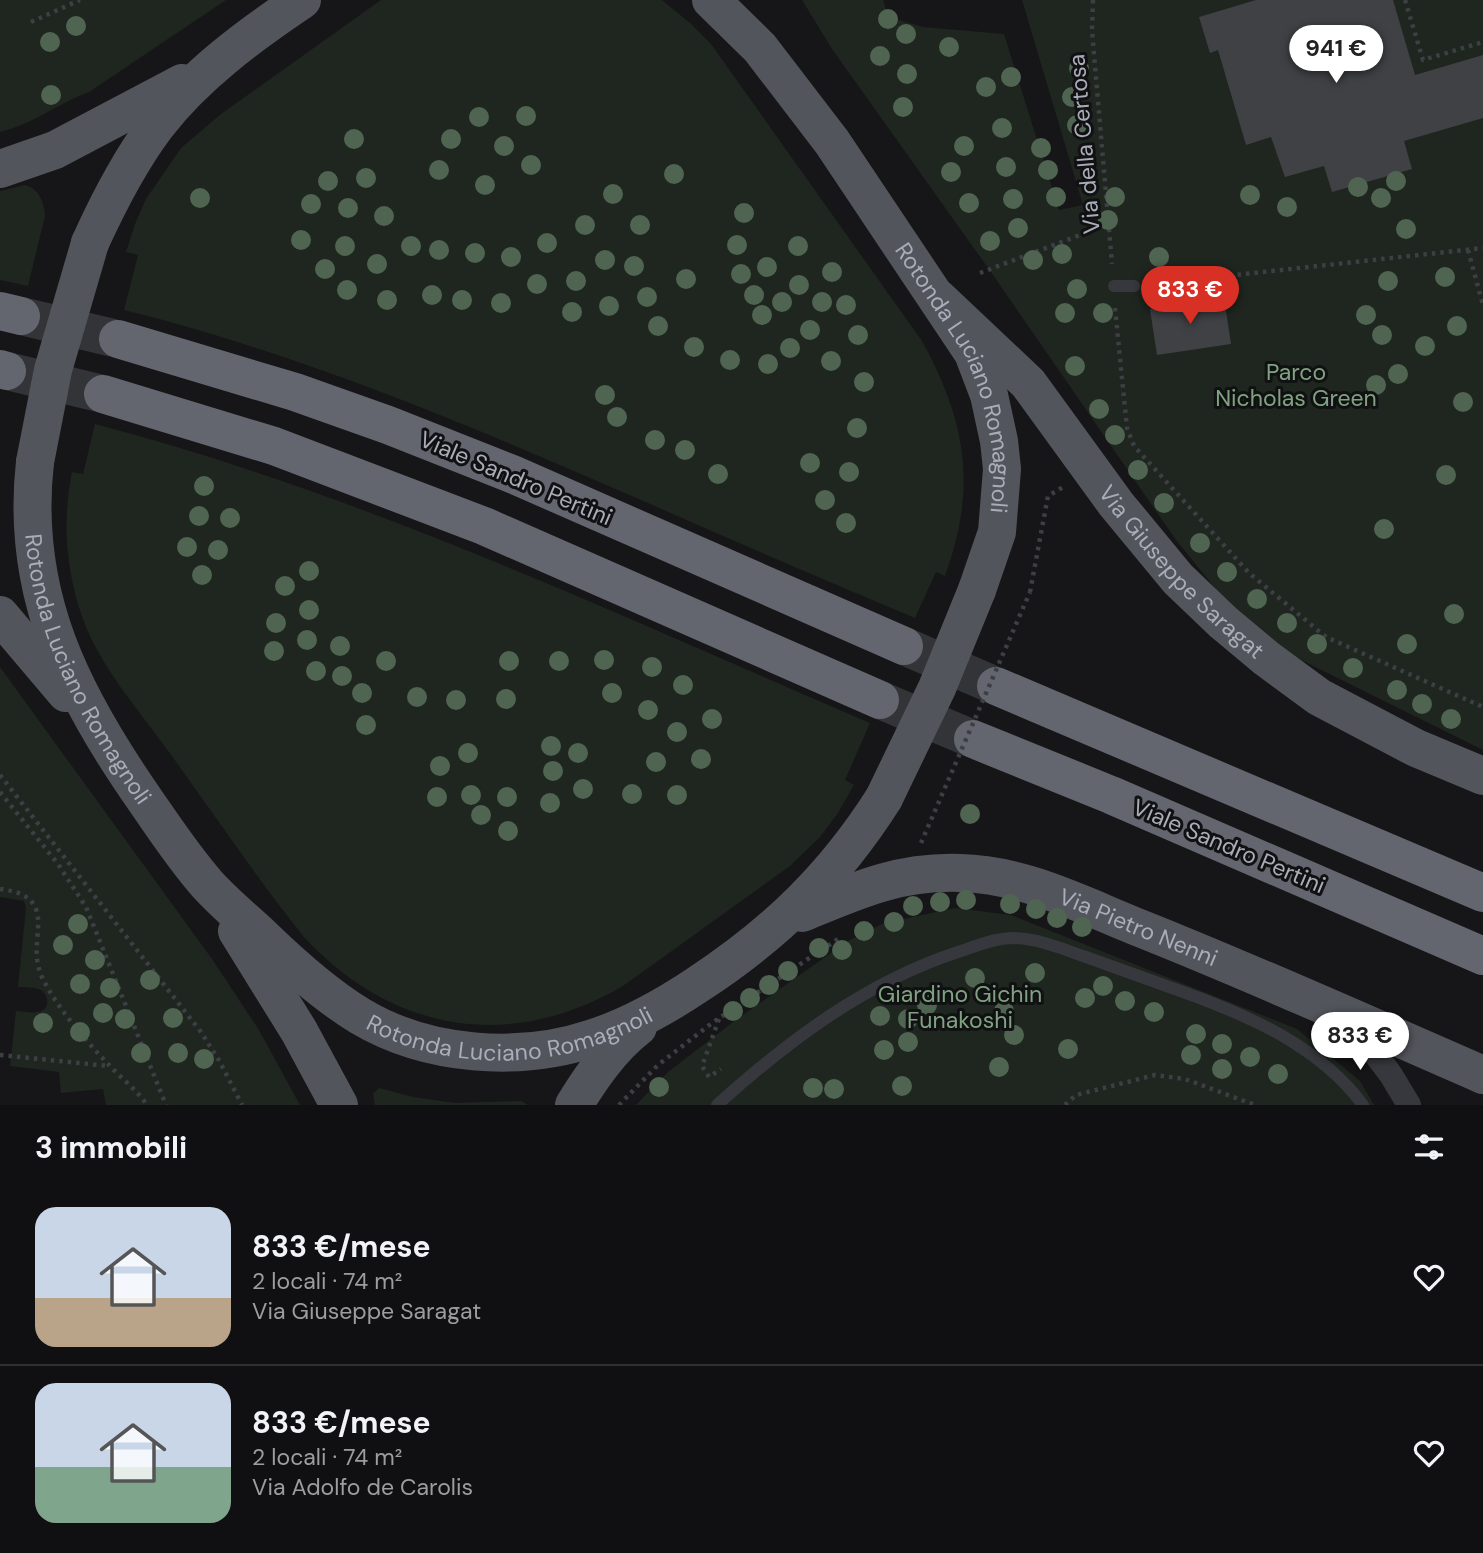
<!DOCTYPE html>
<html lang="it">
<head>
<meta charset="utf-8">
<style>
  :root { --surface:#101012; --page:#19191b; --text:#f1f3f6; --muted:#9c9d9f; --line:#303032; --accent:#d93025 }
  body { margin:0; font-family:"DM Sans",sans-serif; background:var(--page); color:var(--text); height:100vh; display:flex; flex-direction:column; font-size:26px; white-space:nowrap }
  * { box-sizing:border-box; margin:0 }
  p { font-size:23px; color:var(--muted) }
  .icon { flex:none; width:38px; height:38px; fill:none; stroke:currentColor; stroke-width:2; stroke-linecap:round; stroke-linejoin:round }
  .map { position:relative; height:1105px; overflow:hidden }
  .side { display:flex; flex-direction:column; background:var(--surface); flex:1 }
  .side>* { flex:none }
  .price { position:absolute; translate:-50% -60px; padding:0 16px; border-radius:24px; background:#fff; color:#222; font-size:23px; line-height:46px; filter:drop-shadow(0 2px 4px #0008) }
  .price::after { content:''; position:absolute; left:50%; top:42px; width:21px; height:16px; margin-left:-10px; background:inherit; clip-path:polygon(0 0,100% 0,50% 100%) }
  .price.selected { background:var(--accent); color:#fff }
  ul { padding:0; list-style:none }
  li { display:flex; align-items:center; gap:21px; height:175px; padding:0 35px }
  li+li { border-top:2px solid var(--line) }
  li span { display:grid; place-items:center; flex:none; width:196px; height:140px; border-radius:21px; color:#555 }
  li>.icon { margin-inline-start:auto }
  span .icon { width:84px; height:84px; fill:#fffc; stroke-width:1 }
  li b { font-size:30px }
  h2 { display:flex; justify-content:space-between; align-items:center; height:84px; padding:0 35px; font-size:30px }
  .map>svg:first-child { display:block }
  .green { fill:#1e261f }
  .building { fill:#404145 }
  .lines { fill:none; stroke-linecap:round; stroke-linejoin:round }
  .highway-tunnel { stroke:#333438; stroke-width:38; stroke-dasharray:38 19; stroke-linecap:butt }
  .path { stroke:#3d3f44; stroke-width:4.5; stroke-dasharray:3.5 5; stroke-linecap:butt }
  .lane { stroke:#37383d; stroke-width:12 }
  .street { stroke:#37383d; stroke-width:24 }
  .primary { stroke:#53555c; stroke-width:38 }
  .highway { stroke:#63666e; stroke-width:38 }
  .path-bridge { stroke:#3d3f44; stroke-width:4.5; stroke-dasharray:3.5 5; stroke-linecap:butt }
  .primary-bridge { stroke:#53555c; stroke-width:38 }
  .tree { fill:#506452 }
  .labels { text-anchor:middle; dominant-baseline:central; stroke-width:6; stroke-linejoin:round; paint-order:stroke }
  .street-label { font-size:23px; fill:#a8adb8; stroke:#111113 }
  .park-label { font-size:23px; fill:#7fa381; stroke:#111113 }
</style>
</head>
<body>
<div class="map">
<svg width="1483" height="1105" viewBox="0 0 1483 1105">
  <rect width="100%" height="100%" fill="#161618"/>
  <!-- green -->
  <g class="green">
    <path d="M0,0H226L89,92C59,103 33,124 0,132Z"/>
    <path d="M381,0H662L690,23L711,44L922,341C967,423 977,487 945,576L936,572L915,618C829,582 743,545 657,507C483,431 309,356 124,310L138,255L126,252L135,224L146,199L181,148L221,114Z"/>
    <path d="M802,0H883L888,16L892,18L923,27L1004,34L1059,210L1083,205L1022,0H1483V750L1285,652L1227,603L1176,540L993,275L832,49Z"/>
    <path d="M25,185C39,188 44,203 45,216L28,286L0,280V191Z"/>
    <path d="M95,424C363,494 616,614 870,723L845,780L854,785L838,813L820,837L790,866L623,986C510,1052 393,1033 304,937C255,876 212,811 166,748C137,708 100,666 83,619C66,572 62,521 72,472L83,474Z"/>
    <path d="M0,667L212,959L259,1030L300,1105H106L103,1089L61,1093L59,1072L10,1066L16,1011C26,1012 50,1017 47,999C46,995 44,992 41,990C35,987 25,987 18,987L26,907L24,901L0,897Z"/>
    <path d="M955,908L1011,915L1297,1029L1360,1081L1374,1105H636L668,1072L733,1022L848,941L884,923Z"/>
    <path d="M379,1088L413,1097L455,1103L521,1101L528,1105H375L373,1094Z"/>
  </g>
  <!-- building -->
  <g class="building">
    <path d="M1256,0H1393L1415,75L1483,55V118L1404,141L1412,169L1332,192L1324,166L1285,177L1271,137L1246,145L1218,50L1210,53L1199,17Z"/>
    <path d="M1224,298L1231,344L1157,355L1150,309Z"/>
  </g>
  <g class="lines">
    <!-- highway-tunnel -->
    <g class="highway-tunnel">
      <path d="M21,316L118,339"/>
      <path d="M7,371L103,394"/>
      <path d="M904,646L996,686"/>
      <path d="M880,700L973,739"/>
    </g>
    <!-- path -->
    <g class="path">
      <path d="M1093,0L1092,31L1112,264"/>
      <path d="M1405,0L1423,60L1483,42"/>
      <path d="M31,22L80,0"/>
      <path d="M1468,250L1483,305"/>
      <path d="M980,273L1080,235"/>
      <path d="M1153,284L1483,248"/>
      <path d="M1115,308L1127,428L1134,446L1249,573L1326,637L1483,707"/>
      <path d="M1030,592L1048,496L1063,487"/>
      <path d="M0,775L201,1032L220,1062L242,1105"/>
      <path d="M0,792L58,864L86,907L166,1105"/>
      <path d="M0,889C14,891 30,894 36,909C43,928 30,951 42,977C56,1007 87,1042 110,1066C122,1079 137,1090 147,1105"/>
      <path d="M719,1019L702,1066L709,1077L721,1069"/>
      <path d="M0,1055L109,1066"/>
      <path d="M619,1105L658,1065L712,1023L841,937"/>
      <path d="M1065,1105L1076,1095L1155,1075L1185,1079L1255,1105"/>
    </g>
    <!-- lane -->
    <g class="lane">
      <path d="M1114,286H1134"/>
      <path d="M717,1105C788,1041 866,982 958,952C976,946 995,938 1014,938C1039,939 1063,949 1086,957C1119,969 1153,981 1186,993C1252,1017 1320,1047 1363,1105"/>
    </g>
    <!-- street -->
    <path class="street" d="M1350,1020L1391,1075L1409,1105"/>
    <!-- primary -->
    <g class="primary">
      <path id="s1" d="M711,0L760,48L832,142L973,353L989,395L999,441L1002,469L997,532L977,590"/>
      <path d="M0,169L55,150L182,83"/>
      <path d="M90,243C109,201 129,162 156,126C195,75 250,35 302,0"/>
      <path id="s2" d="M938,298L1028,383L1116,504L1178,579L1223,622L1266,658L1319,697L1416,748L1483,776"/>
      <path id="s3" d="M35,462C20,594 72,695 145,800C165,829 184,858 207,884C224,903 245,920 264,938C293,966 324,994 360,1016C427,1056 519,1063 593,1038C630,1026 664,1007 697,985C775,934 834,877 884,798"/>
      <path d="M0,615L66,693"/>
      <path id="s4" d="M802,913C857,890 899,871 960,873C1022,874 1080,904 1137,927C1253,973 1368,1025 1483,1075"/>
      <path d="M237,931L299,1031L339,1105"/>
      <path d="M574,1105C592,1076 611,1048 638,1027"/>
    </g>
    <!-- highway -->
    <g class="highway">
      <path d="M0,311L21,316"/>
      <path d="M118,339L295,392L388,425L512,474L904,646"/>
      <path d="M0,369L7,371"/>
      <path d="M103,394L274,446L484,526L880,700"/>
      <path d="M996,686L1483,893"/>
      <path d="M973,739L1111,795L1483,956"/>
    </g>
    <!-- path-bridge -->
    <path class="path-bridge" d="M921,843L1030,592"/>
    <!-- primary-bridge -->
    <g class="primary-bridge">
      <path d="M35,462L53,370L90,243"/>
      <path d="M884,798L937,688L977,590"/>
    </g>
  </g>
  <!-- trees -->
  <g class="tree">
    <circle cx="888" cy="19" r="10"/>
    <circle cx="76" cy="26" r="10"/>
    <circle cx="906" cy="34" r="10"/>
    <circle cx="50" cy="42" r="10"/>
    <circle cx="949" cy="47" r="10"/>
    <circle cx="880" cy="56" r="10"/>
    <circle cx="1079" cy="68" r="10"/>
    <circle cx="907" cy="74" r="10"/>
    <circle cx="1011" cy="77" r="10"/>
    <circle cx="986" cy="87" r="10"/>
    <circle cx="51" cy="95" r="10"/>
    <circle cx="1072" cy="97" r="10"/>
    <circle cx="903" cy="107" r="10"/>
    <circle cx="526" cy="116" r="10"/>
    <circle cx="479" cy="117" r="10"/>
    <circle cx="1077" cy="125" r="10"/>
    <circle cx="1002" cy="128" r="10"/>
    <circle cx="354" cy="139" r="10"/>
    <circle cx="451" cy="139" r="10"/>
    <circle cx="504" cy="146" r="10"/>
    <circle cx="964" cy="146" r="10"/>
    <circle cx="1041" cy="148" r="10"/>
    <circle cx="531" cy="165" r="10"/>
    <circle cx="1006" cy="167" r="10"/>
    <circle cx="439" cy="170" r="10"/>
    <circle cx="1048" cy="170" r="10"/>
    <circle cx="951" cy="172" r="10"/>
    <circle cx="674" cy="174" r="10"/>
    <circle cx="366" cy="178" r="10"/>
    <circle cx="328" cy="181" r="10"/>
    <circle cx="1396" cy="181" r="10"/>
    <circle cx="485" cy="185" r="10"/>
    <circle cx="1358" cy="187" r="10"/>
    <circle cx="613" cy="194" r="10"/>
    <circle cx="1250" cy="195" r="10"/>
    <circle cx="1056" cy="197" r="10"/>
    <circle cx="1115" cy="197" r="10"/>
    <circle cx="200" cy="198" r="10"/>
    <circle cx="1381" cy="198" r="10"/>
    <circle cx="1013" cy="199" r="10"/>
    <circle cx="969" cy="203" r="10"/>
    <circle cx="311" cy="204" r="10"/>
    <circle cx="1287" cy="207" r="10"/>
    <circle cx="348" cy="208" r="10"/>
    <circle cx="744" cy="213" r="10"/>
    <circle cx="384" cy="216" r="10"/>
    <circle cx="1108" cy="220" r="10"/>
    <circle cx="585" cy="225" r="10"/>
    <circle cx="640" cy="225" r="10"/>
    <circle cx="1018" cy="228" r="10"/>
    <circle cx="1406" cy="229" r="10"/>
    <circle cx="301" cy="240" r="10"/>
    <circle cx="990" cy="241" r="10"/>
    <circle cx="547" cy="243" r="10"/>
    <circle cx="737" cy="245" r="10"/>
    <circle cx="345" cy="246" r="10"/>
    <circle cx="411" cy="246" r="10"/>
    <circle cx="798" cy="246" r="10"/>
    <circle cx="439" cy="250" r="10"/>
    <circle cx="475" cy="253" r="10"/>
    <circle cx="1062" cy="254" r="10"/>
    <circle cx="511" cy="257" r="10"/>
    <circle cx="1159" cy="257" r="10"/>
    <circle cx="605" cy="260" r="10"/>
    <circle cx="1033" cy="260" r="10"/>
    <circle cx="377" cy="264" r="10"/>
    <circle cx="634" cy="266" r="10"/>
    <circle cx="767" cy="267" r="10"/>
    <circle cx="325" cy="269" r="10"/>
    <circle cx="832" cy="272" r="10"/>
    <circle cx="741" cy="274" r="10"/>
    <circle cx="1445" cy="277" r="10"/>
    <circle cx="686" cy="279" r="10"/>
    <circle cx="576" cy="281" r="10"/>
    <circle cx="1388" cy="281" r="10"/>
    <circle cx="537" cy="284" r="10"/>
    <circle cx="799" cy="285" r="10"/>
    <circle cx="1077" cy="289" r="10"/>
    <circle cx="347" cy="290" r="10"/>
    <circle cx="432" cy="295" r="10"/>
    <circle cx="754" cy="295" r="10"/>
    <circle cx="647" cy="297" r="10"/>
    <circle cx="387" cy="300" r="10"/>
    <circle cx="462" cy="300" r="10"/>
    <circle cx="782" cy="302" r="10"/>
    <circle cx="822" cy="302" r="10"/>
    <circle cx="501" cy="303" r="10"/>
    <circle cx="846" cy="305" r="10"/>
    <circle cx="609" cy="306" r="10"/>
    <circle cx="572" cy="312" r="10"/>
    <circle cx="1065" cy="313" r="10"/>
    <circle cx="1103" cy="313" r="10"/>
    <circle cx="762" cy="315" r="10"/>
    <circle cx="1366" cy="315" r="10"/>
    <circle cx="658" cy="326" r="10"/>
    <circle cx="1457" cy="326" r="10"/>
    <circle cx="810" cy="330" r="10"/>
    <circle cx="858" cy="335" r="10"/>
    <circle cx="1382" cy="335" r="10"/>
    <circle cx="1425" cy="346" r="10"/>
    <circle cx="694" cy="347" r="10"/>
    <circle cx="790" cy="348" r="10"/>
    <circle cx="730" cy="360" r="10"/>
    <circle cx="831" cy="361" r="10"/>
    <circle cx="768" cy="364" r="10"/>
    <circle cx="1075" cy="366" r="10"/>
    <circle cx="1398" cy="374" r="10"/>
    <circle cx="864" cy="382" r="10"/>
    <circle cx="1376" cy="385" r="10"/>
    <circle cx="605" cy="395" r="10"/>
    <circle cx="1463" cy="402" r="10"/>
    <circle cx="1099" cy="409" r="10"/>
    <circle cx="617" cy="417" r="10"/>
    <circle cx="857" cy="428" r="10"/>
    <circle cx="1115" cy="435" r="10"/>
    <circle cx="655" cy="440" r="10"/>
    <circle cx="685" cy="450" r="10"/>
    <circle cx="810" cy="463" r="10"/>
    <circle cx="1138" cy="470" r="10"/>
    <circle cx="849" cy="472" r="10"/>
    <circle cx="718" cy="474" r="10"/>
    <circle cx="1446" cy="475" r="10"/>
    <circle cx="204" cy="486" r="10"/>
    <circle cx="825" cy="500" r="10"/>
    <circle cx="1164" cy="503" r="10"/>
    <circle cx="199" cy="516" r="10"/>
    <circle cx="230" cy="518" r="10"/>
    <circle cx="846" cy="523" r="10"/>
    <circle cx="1384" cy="529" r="10"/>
    <circle cx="1200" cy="543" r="10"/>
    <circle cx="187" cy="547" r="10"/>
    <circle cx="218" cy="550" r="10"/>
    <circle cx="309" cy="571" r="10"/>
    <circle cx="1227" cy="572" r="10"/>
    <circle cx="202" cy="575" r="10"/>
    <circle cx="285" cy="586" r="10"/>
    <circle cx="1257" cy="599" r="10"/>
    <circle cx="309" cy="610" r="10"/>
    <circle cx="1454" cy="614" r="10"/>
    <circle cx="276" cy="623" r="10"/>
    <circle cx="1287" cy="623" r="10"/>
    <circle cx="307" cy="640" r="10"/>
    <circle cx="1317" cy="644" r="10"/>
    <circle cx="1407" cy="644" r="10"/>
    <circle cx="340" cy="646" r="10"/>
    <circle cx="274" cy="651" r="10"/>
    <circle cx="604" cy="660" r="10"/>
    <circle cx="386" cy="661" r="10"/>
    <circle cx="509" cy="661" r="10"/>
    <circle cx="559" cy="661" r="10"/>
    <circle cx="652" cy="667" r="10"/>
    <circle cx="1353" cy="668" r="10"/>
    <circle cx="316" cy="671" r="10"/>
    <circle cx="342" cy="676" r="10"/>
    <circle cx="683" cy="685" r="10"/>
    <circle cx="1397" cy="690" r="10"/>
    <circle cx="362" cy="693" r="10"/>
    <circle cx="612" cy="693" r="10"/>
    <circle cx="417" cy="697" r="10"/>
    <circle cx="506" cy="699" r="10"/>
    <circle cx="456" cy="700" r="10"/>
    <circle cx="1422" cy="704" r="10"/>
    <circle cx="648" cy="710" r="10"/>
    <circle cx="712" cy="719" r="10"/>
    <circle cx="1451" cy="719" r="10"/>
    <circle cx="366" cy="725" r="10"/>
    <circle cx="677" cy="732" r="10"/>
    <circle cx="551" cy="746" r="10"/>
    <circle cx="468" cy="753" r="10"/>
    <circle cx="578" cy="753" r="10"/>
    <circle cx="701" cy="759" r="10"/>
    <circle cx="656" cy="762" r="10"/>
    <circle cx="440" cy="766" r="10"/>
    <circle cx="553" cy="771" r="10"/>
    <circle cx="583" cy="789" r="10"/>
    <circle cx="632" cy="794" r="10"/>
    <circle cx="471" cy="795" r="10"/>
    <circle cx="677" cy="795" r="10"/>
    <circle cx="437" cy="797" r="10"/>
    <circle cx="507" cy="797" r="10"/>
    <circle cx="550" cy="803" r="10"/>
    <circle cx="970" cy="814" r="10"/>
    <circle cx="481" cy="815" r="10"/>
    <circle cx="508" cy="831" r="10"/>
    <circle cx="966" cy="900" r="10"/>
    <circle cx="940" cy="902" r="10"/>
    <circle cx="1010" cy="904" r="10"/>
    <circle cx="913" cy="906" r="10"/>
    <circle cx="1036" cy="909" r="10"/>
    <circle cx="1057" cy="918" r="10"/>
    <circle cx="894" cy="922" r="10"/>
    <circle cx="78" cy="924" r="10"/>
    <circle cx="1082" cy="927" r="10"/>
    <circle cx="864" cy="931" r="10"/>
    <circle cx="63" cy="945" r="10"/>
    <circle cx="819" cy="948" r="10"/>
    <circle cx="842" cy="950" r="10"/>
    <circle cx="95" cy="960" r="10"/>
    <circle cx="788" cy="971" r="10"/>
    <circle cx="1035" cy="973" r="10"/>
    <circle cx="975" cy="978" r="10"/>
    <circle cx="150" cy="980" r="10"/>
    <circle cx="80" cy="984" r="10"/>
    <circle cx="769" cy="985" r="10"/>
    <circle cx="1103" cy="986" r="10"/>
    <circle cx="110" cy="988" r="10"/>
    <circle cx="750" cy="998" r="10"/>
    <circle cx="1085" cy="998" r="10"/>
    <circle cx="1125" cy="1001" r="10"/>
    <circle cx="927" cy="1005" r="10"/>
    <circle cx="733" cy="1011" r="10"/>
    <circle cx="1004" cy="1011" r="10"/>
    <circle cx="1154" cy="1012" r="10"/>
    <circle cx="103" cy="1013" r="10"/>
    <circle cx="880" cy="1016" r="10"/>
    <circle cx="173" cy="1018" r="10"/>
    <circle cx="125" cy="1019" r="10"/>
    <circle cx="908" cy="1019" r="10"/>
    <circle cx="43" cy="1023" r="10"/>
    <circle cx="80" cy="1032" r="10"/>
    <circle cx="1196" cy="1034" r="10"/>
    <circle cx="1014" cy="1035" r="10"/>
    <circle cx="908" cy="1042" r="10"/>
    <circle cx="1222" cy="1044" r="10"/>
    <circle cx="1068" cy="1049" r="10"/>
    <circle cx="884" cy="1050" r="10"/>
    <circle cx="141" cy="1053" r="10"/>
    <circle cx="178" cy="1053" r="10"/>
    <circle cx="1191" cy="1055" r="10"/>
    <circle cx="1250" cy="1057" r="10"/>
    <circle cx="204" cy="1059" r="10"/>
    <circle cx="999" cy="1067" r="10"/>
    <circle cx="1222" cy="1069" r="10"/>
    <circle cx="1278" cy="1074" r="10"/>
    <circle cx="902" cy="1086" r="10"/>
    <circle cx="659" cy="1087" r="10"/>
    <circle cx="813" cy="1088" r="10"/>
    <circle cx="834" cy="1089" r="10"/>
  </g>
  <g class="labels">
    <!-- street labels -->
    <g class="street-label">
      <text transform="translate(1084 144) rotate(-95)">Via della Certosa</text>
      <text stroke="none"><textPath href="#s1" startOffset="458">Rotonda Luciano Romagnoli</textPath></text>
      <text transform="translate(516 478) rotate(23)">Viale Sandro Pertini</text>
      <text stroke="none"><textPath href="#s2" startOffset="368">Via Giuseppe Saragat</textPath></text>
      <text stroke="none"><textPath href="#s3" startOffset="219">Rotonda Luciano Romagnoli</textPath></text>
      <text transform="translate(1229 846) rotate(23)">Viale Sandro Pertini</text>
      <text stroke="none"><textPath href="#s4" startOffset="352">Via Pietro Nenni</textPath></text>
      <text stroke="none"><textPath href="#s3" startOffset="828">Rotonda Luciano Romagnoli</textPath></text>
    </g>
    <!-- park labels -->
    <g class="park-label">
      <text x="1296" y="372">Parco<tspan x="1296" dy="26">Nicholas Green</tspan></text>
      <text x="960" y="994">Giardino Gichin<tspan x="960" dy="26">Funakoshi</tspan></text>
    </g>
  </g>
</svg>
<b class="price" style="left:1336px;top:85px">941 €</b>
<b class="price selected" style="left:1190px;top:326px">833 €</b>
<b class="price" style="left:1360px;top:1072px">833 €</b>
</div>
<section class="side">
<h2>3 immobili<svg class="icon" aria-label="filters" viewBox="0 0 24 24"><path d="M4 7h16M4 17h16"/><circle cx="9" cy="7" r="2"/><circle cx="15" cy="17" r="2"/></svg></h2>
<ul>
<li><span style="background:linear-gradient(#c9d6e8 65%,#b9a48a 0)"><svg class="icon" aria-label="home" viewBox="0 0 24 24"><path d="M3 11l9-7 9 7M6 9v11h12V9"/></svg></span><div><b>833 €/mese</b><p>2 locali · 74 m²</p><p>Via Giuseppe Saragat</p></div><svg class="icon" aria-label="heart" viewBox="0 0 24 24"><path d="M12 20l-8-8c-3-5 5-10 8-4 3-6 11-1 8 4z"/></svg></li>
<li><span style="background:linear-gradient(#c9d6e8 60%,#7fa58c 0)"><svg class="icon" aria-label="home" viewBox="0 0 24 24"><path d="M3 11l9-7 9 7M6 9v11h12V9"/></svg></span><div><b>833 €/mese</b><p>2 locali · 74 m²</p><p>Via Adolfo de Carolis</p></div><svg class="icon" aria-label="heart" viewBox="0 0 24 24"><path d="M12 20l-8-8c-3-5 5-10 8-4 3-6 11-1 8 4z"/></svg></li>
</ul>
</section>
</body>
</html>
